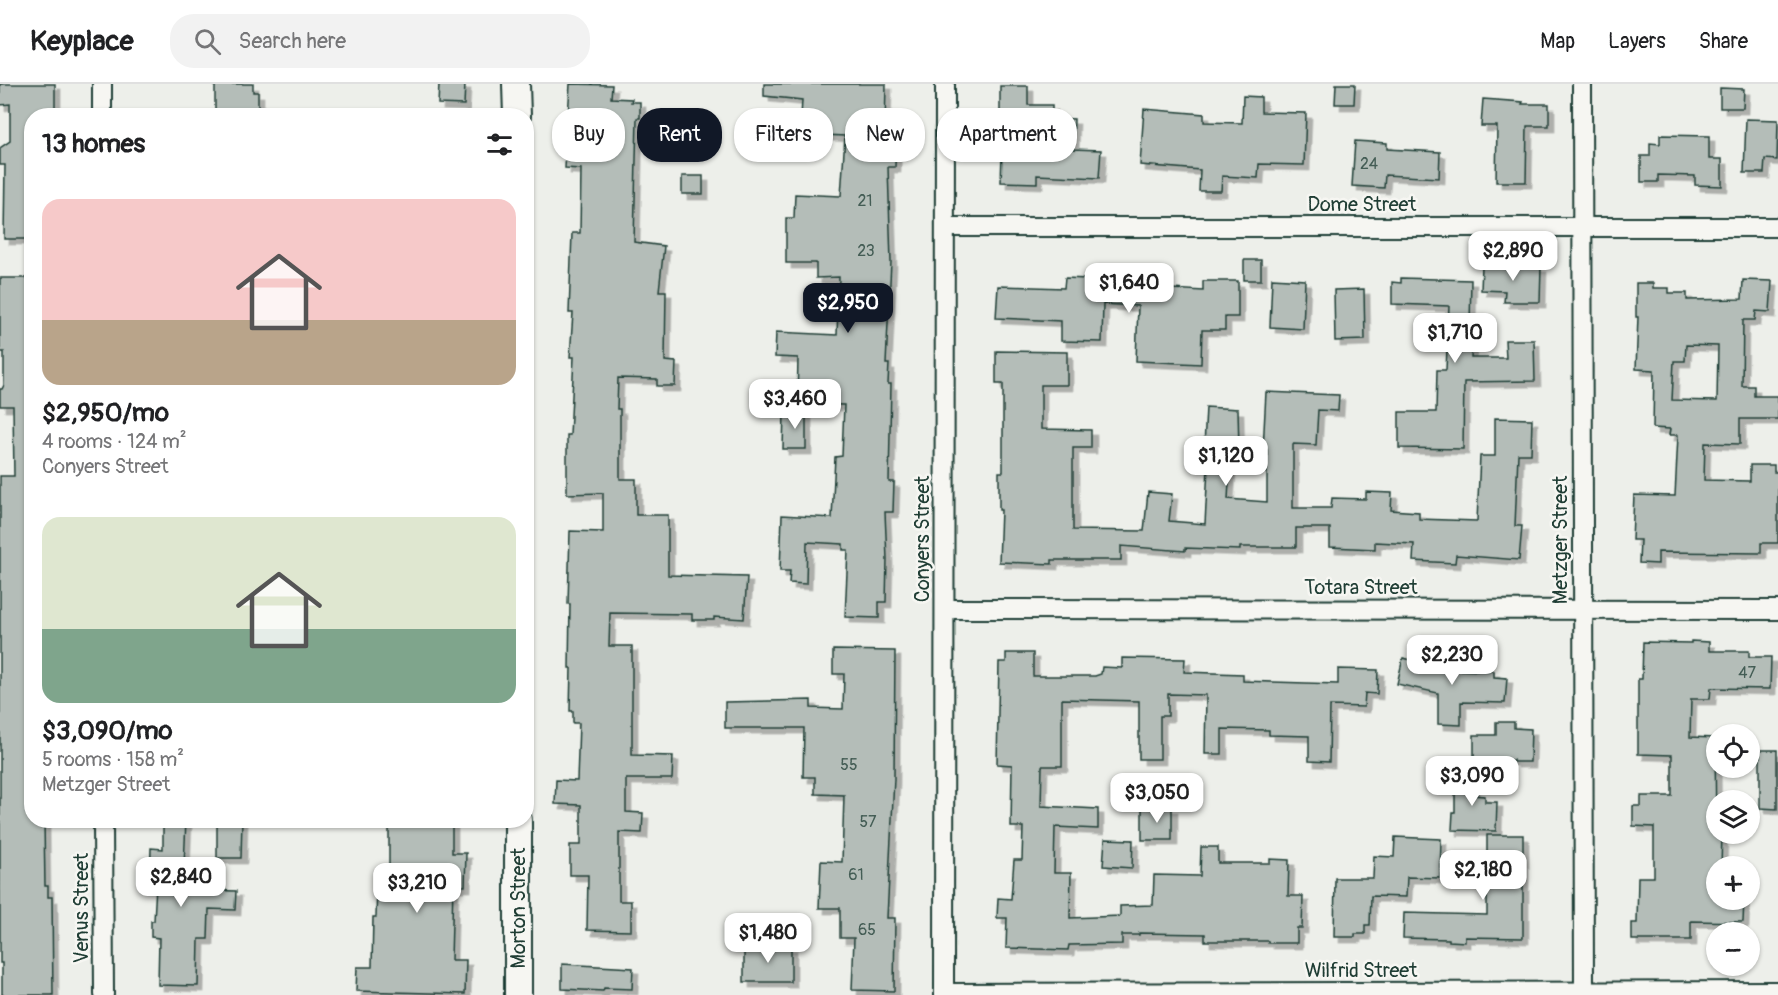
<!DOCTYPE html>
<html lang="en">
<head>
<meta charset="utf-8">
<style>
  :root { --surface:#fff; --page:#f2f2f2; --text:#202124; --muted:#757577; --line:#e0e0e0; --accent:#111827 }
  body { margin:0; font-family:Pangolin,sans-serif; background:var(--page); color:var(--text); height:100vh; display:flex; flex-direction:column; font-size:22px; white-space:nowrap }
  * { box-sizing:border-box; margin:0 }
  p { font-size:20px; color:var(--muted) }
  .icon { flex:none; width:33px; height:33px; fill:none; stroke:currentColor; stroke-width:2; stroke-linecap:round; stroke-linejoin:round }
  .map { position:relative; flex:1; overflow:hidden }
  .sheet { position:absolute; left:24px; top:24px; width:510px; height:720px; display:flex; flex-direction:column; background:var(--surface); border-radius:24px; box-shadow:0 2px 4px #0004 }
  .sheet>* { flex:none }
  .top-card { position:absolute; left:552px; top:24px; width:570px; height:54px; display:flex; gap:12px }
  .controls { position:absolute; left:1706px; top:640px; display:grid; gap:12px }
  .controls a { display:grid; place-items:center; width:54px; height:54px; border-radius:50%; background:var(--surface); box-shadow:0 2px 4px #0004; font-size:30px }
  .price { position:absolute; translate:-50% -51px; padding:0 14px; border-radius:12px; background:#fff; color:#222; font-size:20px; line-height:39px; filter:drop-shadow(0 2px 3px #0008) }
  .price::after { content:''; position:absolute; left:50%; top:36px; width:18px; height:14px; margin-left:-9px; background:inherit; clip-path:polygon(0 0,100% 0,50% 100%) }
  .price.selected { background:var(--accent); color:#fff }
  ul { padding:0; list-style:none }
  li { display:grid; align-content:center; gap:12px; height:318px; padding:0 18px }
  li span { display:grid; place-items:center; height:186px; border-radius:18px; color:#555 }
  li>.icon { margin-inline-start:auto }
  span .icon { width:108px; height:108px; fill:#fffc; stroke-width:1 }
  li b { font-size:26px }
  h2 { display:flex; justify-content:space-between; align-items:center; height:72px; padding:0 18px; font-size:26px }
  .pill { padding:0 21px; border-radius:24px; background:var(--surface); box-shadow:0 2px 4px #0004; font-size:21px; line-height:54px }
  .pill.selected { background:var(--accent); color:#fff }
  header { display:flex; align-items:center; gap:36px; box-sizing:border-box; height:84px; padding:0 30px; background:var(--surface); border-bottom:2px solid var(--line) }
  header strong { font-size:28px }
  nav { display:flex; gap:33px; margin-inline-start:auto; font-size:21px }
  .search { width:420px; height:54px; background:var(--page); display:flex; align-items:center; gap:15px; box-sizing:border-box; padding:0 21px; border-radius:24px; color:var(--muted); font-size:22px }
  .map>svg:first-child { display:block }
  .building { fill:#b4bdb8; stroke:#1f3d34; stroke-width:1.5; fill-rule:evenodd; filter:url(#shadow) }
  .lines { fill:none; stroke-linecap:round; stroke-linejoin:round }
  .street-casing { stroke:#1f3d34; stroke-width:22 }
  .secondary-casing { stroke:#1f3d34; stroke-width:30 }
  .street { stroke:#f6f6f2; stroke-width:18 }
  .secondary { stroke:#f6f6f2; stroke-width:26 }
  .labels { text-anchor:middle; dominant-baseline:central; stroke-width:5; stroke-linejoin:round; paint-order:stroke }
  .number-label { font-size:16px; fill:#445d55 }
  .street-label { font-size:20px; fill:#1f3d34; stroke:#f6f6f2 }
</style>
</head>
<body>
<header>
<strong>Keyplace</strong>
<div class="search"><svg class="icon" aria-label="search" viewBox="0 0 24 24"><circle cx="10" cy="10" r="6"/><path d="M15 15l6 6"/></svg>Search here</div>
<nav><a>Map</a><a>Layers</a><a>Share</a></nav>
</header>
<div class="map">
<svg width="1778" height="911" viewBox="0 0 1778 911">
  <defs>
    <filter id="shadow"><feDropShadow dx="5.5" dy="5.5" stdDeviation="0" flood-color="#0004"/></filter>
  </defs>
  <rect width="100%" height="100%" fill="#edefea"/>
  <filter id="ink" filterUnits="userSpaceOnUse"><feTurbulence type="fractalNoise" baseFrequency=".0167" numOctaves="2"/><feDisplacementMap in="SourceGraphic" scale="12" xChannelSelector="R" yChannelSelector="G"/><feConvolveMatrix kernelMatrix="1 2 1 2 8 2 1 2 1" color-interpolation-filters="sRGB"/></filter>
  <g filter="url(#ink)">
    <!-- building -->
    <g class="building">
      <path d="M0,0H55V32H32V155H4L5,81H0V64L10,57V20L0,21Z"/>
      <path d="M215,0H253V8H258V32H215Z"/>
      <path d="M439,0H465L464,21L438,20Z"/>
      <path d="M570,0L612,1L611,14L632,15L631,18H640V34H637L634,158L664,162L659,207H666L665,277L676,278L675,302H657V295L618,294L617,325H620V395H636V431H668V491L747,493L744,535L714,533V536H692V530L610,529L609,562H632V671L673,672L672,695H626V728L643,729L642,749L619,748V817H631V847L587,846L588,791H570V761H581V721L555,720L556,696L577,697L579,639H573V627H570L571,584H569L570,520H568L570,447L603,448V409L567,410V351H570L574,273H570L573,229H569L572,149H580L581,85L565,84Z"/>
      <path d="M764,0H886L885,46H896L895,83H888L891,178L886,280H889L888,300H891L889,398H894L893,428H885L887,475L886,518H879V534L845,533L848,466H843V460L807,458L806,500L789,499L790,487H780L782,431L832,434L835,373L842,372L844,321L797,320L798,274L775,273L776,248L837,251L839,193L816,194V179H786V134H794L795,110L841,112L845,52L800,50L802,16L764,12Z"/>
      <path d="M1336,0H1355L1354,20H1335Z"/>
      <path d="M1000,2H1028V21H1052V34L1074,35L1073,65L1101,66L1099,94L1037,91V99L1001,98L1003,41H1000Z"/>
      <path d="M1720,4L1744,5L1743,24H1720Z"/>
      <path d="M1243,12L1261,13V28L1306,29L1304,81L1259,80L1258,94L1222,92L1221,107H1199L1200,86L1140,81L1144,25L1204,30V38L1242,39Z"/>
      <path d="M1483,15L1523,18L1522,20H1549V42H1527L1526,98H1496L1497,42H1481Z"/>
      <path d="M1746,35L1778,36L1777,76L1765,75L1764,89H1744Z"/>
      <path d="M1660,51L1709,52V75H1722V102L1695,101V92L1658,91V98H1641V72H1650V59L1660,60Z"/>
      <path d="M1355,57L1387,59V65L1440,68L1439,94L1385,91L1384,104L1352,102Z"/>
      <rect x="682" y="92" width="21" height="18"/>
      <rect x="1244" y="176" width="17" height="20"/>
      <path d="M1482,182L1541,183L1540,218H1504L1505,207L1481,206Z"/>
      <path d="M0,194H32V736H44L45,802H48V813H52L53,911H2V879H0V392H14L13,322H0V305H2L4,301V268H0Z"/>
      <path d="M1065,194L1110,196V201L1203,207V197H1238V233H1225V246H1202L1201,280L1136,277L1138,222L1103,220L1102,258L1061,257V237L996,234L998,202L1064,204Z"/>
      <path d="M1272,194L1305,196L1303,245L1270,243Z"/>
      <path d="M1401,194L1471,196L1470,241H1473L1471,274H1506L1505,256H1534L1535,297L1464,298L1463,365L1399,364V328H1436L1437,286H1446L1449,222L1392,220V198L1401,199Z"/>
      <path d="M1743,196L1772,197L1770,228L1756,227L1755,236H1743L1742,302H1754V312H1778V335H1740V360L1705,359L1704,396L1750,397V381H1774V388H1778V459H1761V469L1658,468V480L1639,479L1640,456H1632L1634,411L1675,412L1678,351H1669L1670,345L1653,344L1654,286L1636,285L1638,233H1636V199H1653V204H1669V209H1687V216L1742,215ZM1686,261L1718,262L1717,317L1672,316L1674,277H1685Z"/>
      <path d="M1364,205L1365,256L1335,257L1334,206Z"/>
      <path d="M996,267L1067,268V301H1041V345L1091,346V364H1073V446L1144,447L1148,408L1172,410L1169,437L1205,440L1208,383H1203L1206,323L1238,325L1239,365H1231L1228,415L1267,418V366H1263L1266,308L1339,311L1338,327L1318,326L1316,361L1293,360V424H1331L1332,414L1366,415V408L1392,409L1391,426L1419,428V435L1477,437L1480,372H1495V334L1532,335L1531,370H1518L1515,442H1522L1519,476L1456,471L1455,479L1413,477L1414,460L1375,458V465L1330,463V444H1296V463H1240V466L1185,464V467L1121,462V476H1052V480L999,478L1001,426H999V388H1003V300H996Z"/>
      <path d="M784,327H806V365H783Z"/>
      <path d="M1691,557L1709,558V567H1749V573H1771L1770,605L1711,604L1710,615H1691L1690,653L1715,654L1716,750H1722L1721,783H1716V816H1744L1743,838L1691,837V856H1632V839H1637L1638,793H1654V743L1633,742V722H1641V712H1672V671L1638,670V595H1642L1643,558L1691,559Z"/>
      <path d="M833,566L895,567L894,695L887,834H895L894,907L852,906L854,854H840V824H819L821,777L842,778L844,711L815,710V693H803L804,644H725V618L811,616V624L843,625L844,590H833Z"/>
      <path d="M1006,569H1033V592H1095L1101,590L1102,583L1122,584V574L1185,575L1184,588L1243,590V597L1338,600V585L1378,586L1377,610L1365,609L1364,623L1330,622L1329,678L1309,677V652L1269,651V646L1222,645V670H1205L1206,611L1168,610V632H1160V675H1139V617L1062,615V682H1042L1041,722L1098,725V745L1055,743L1054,789H1071L1070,834L1120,832V822L1153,821L1154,791L1200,792L1201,763H1218V779H1270V775L1289,776L1288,812H1303L1302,844H1297V859H1268V857H1205V850L1139,849V851H1122V860L1069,861L1068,866L1006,864L1007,834H997L998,814L1011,815L1014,776H1022L1023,743H1011L1012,681L997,680L999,578H1006Z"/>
      <path d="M1444,570L1446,576L1449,575L1453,586L1494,587V593L1507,594L1505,619L1461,618V641L1438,640V609L1397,600L1403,574L1416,577Z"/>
      <path d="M1496,638H1514V644L1531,645L1530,678H1513V676H1474V651H1496Z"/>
      <path d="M1760,666H1777V725L1760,724Z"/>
      <path d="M1455,687H1474L1473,711L1485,712V718H1497L1496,747L1452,746L1453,728H1455Z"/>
      <rect x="1142" y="723" width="30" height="33"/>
      <path d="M163,736H186L184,783H205L204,806L236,807L235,826L209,825L208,855H199L198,902L158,901L159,854L151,853V837H154L156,801H150L151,764L163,765Z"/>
      <path d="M217,736H242L241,774H217Z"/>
      <path d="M389,736H452V769H466L465,802H453L451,876H466L465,910L356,907L357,883H372L373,833H376L377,804H389Z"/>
      <path d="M1487,751H1523V854L1465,853V858L1449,857V855L1403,854L1404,829L1487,831Z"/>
      <path d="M1395,753L1441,755L1440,794L1407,793L1406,813L1371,812L1370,841H1365V850H1355V853H1334L1335,794H1373L1374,772L1394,773Z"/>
      <path d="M1105,755L1133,756L1132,784L1103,782Z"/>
      <rect x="744" y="862" width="47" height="36"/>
      <path d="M562,880L633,884L632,905L604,904L603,907L562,905Z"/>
    </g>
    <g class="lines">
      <defs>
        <g id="street">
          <path d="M1582,0L1584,911"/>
          <path d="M102,32V0"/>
          <path d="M945,143H1778"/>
          <path d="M945,525L1778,526"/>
          <path d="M103,736L104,911"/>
          <path d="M944,909L1778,907"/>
          <path d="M944,911L945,0"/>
        </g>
        <g id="secondary">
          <path d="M516,0L517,32"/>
          <path d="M518,736V911"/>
        </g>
      </defs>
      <!-- street casing -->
      <use href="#street" class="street-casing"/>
      <!-- secondary casing -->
      <use href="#secondary" class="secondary-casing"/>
      <!-- street -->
      <use href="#street" class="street"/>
      <!-- secondary -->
      <use href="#secondary" class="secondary"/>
    </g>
  </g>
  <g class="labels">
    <!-- number labels -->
    <g class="number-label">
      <text x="1369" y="80">24</text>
      <text x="865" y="117">21</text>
      <text x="866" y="167">23</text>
      <text x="1747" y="589">47</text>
      <text x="849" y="681">55</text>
      <text x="868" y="738">57</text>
      <text x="856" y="791">61</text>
      <text x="867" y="846">65</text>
    </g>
    <!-- street labels -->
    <g class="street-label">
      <text x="1362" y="120">Dome Street</text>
      <text transform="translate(922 455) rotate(-90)">Conyers Street</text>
      <text transform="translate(1560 456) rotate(-90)">Metzger Street</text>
      <text x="1361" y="503">Totara Street</text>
      <text transform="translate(81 824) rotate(-90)">Venus Street</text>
      <text transform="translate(518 824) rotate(-90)">Morton Street</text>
      <text x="1361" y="886">Wilfrid Street</text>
    </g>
  </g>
</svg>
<div class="controls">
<a><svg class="icon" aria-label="locate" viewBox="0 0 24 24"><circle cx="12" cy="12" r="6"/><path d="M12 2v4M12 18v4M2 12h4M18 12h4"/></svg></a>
<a><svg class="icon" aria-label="layers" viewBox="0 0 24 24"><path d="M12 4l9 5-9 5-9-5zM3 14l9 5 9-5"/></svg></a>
<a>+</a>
<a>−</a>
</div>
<b class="price" style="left:1513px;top:198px">$2,890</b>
<b class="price" style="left:1129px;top:230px">$1,640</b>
<b class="price selected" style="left:848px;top:250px">$2,950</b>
<b class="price" style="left:1455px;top:280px">$1,710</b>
<b class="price" style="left:795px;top:346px">$3,460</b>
<b class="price" style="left:1226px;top:403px">$1,120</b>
<b class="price" style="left:1452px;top:602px">$2,230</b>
<b class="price" style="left:1472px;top:723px">$3,090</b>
<b class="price" style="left:1157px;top:740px">$3,050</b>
<b class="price" style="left:1483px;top:817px">$2,180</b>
<b class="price" style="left:181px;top:824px">$2,840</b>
<b class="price" style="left:417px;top:830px">$3,210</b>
<b class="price" style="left:768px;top:880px">$1,480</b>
<div class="top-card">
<a class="pill">Buy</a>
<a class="pill selected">Rent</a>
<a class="pill">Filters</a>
<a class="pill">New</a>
<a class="pill">Apartment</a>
</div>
<section class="sheet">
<h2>13 homes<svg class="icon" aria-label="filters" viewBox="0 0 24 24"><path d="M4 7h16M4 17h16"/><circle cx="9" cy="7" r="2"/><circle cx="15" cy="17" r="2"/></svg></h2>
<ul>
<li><span style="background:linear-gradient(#f6c9c9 65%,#b9a48a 0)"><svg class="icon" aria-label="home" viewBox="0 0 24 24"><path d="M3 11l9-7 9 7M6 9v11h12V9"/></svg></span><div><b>$2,950/mo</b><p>4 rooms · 124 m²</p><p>Conyers Street</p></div></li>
<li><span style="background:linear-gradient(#dfe7d0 60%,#7fa58c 0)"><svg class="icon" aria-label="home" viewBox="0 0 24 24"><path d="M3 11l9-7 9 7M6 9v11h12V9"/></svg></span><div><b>$3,090/mo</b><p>5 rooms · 158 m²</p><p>Metzger Street</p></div></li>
</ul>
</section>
</div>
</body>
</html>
